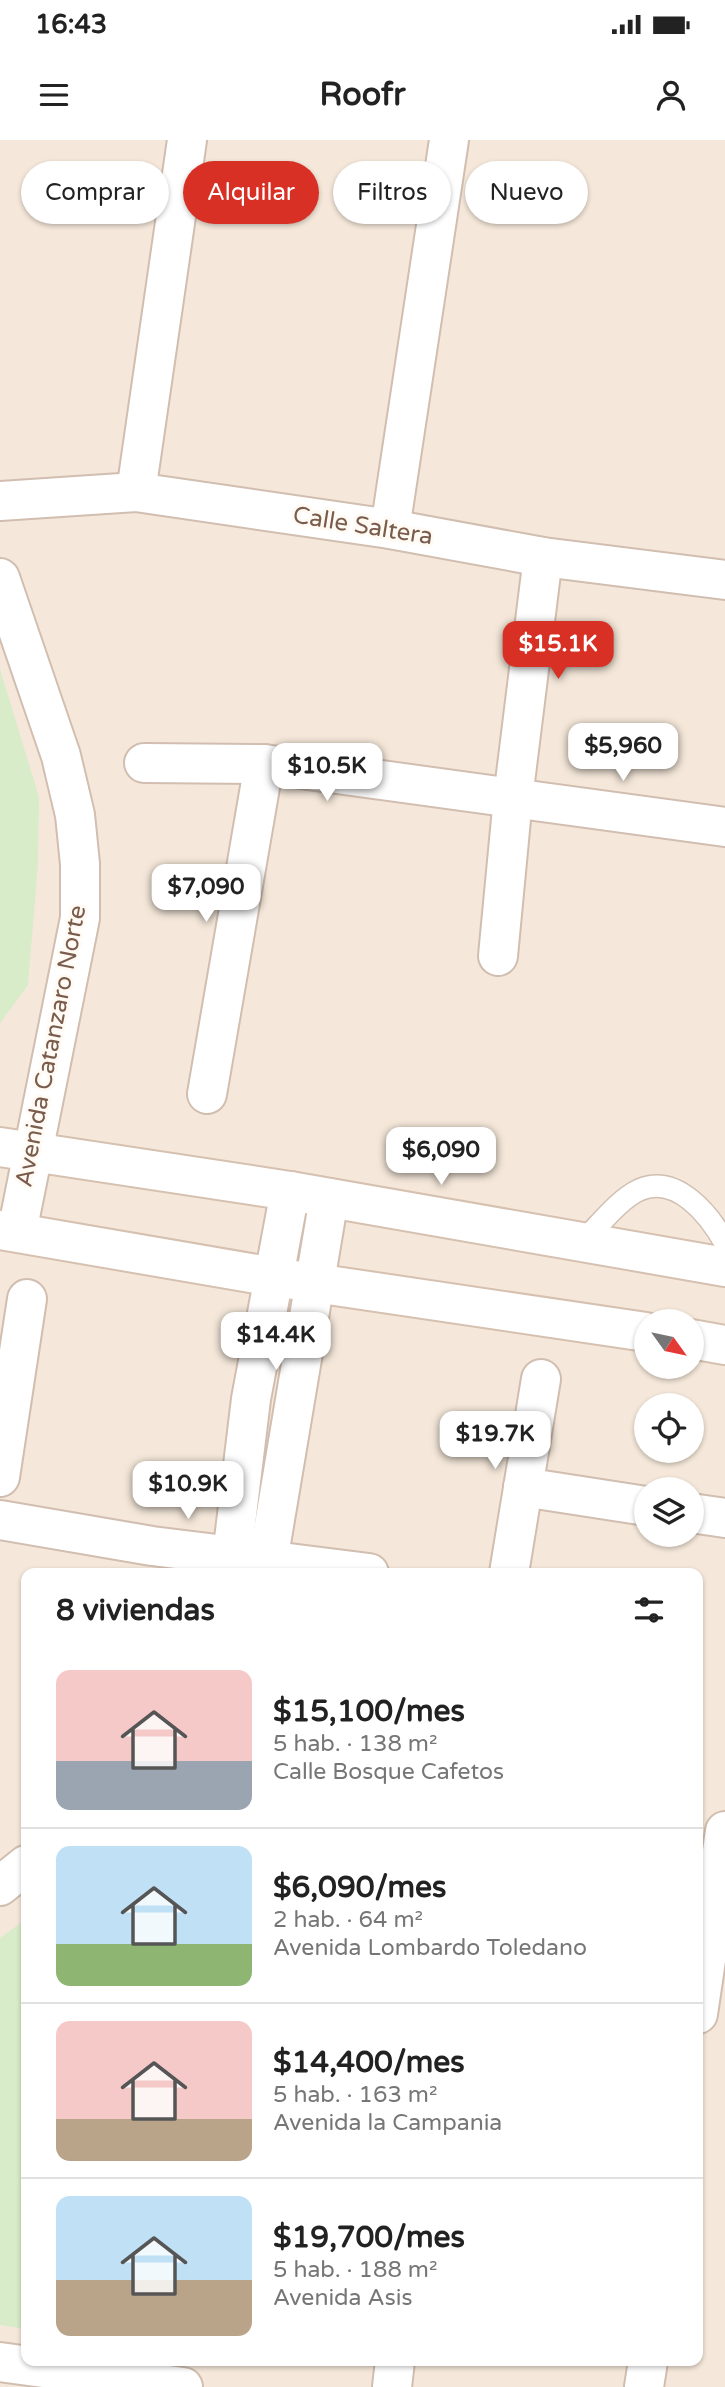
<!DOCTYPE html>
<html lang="es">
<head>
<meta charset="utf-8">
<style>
  :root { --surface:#fff; --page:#f6f6f6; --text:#222; --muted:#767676; --line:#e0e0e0; --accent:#d93025 }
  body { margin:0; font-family:"Varela Round",sans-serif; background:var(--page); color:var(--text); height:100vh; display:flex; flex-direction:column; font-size:26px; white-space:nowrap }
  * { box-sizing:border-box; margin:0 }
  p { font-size:23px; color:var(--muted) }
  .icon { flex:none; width:38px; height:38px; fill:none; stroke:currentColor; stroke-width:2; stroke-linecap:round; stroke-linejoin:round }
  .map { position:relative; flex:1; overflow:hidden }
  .side { position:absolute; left:21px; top:1428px; width:682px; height:798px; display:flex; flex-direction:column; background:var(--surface); border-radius:14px; box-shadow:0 2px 5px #0004 }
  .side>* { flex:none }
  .banner { position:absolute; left:21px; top:21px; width:684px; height:63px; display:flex; gap:14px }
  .needle { width:46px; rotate:123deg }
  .tools { position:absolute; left:634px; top:1169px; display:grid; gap:14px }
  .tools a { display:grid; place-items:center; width:70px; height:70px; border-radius:50%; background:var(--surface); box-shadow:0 2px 5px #0004; font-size:35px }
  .price { position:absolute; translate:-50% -60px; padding:0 16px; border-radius:14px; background:#fff; color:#222; font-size:23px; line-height:46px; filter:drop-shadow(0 2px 4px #0008) }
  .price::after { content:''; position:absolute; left:50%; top:42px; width:21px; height:16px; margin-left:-10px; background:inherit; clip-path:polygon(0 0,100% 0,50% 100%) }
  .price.on { background:var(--accent); color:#fff }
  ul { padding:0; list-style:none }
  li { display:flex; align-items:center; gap:21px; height:175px; padding:0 35px }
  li+li { border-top:2px solid var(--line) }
  li span { display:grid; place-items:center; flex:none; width:196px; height:140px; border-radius:14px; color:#555 }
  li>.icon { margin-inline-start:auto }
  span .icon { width:84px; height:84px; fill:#fffc; stroke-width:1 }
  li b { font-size:30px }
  h2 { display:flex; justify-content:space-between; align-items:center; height:84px; padding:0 35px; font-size:30px }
  .tag { padding:0 24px; border-radius:32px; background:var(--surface); box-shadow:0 2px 5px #0004; font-size:24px; line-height:63px }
  .tag.on { background:var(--accent); color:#fff }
  .status { display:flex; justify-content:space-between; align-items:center; height:49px; padding:0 35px; background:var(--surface); direction:ltr }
  .status svg { height:19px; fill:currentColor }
  header { display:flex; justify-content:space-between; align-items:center; height:91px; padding:0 35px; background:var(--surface); font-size:32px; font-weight:800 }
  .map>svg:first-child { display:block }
  .residential { fill:#f5e8da; fill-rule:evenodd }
  .green { fill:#d8ecc9 }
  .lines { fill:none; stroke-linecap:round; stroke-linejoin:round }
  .service-casing { stroke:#d1beb0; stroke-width:24 }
  .minor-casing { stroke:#d1beb0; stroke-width:42 }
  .secondary-casing { stroke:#d6c0b0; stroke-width:42 }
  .service { stroke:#fff; stroke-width:21 }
  .minor { stroke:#fff; stroke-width:38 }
  .secondary { stroke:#fff; stroke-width:38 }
  .labels { text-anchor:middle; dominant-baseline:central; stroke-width:6; stroke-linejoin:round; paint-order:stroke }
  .street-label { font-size:24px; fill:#7a5c4d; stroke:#fffaf3 }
</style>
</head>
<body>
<div class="status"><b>16:43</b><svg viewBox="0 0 49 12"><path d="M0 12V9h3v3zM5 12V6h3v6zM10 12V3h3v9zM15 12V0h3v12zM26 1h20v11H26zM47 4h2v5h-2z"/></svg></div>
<header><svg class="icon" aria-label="menu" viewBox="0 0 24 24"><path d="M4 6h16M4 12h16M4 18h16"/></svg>Roofr<svg class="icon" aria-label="person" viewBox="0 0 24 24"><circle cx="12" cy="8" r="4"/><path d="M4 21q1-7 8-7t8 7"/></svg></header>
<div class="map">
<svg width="725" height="2247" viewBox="0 0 725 2247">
  <rect width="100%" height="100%" fill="#fdf6ec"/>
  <!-- residential -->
  <path class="residential" d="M0,0H725V2247H0ZM646,1181H691V1227H646ZM646,1265H691V1311H646ZM646,1349H691V1395H646ZM26,1433H698V2221H26Z"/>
  <!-- green -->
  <g class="green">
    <path d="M0,529L39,657L38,724L28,845L0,883Z"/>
    <path d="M26,1779V2189L0,2185V1798Z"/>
  </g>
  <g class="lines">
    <defs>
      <path id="service" d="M582,1102C599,1086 618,1060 639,1050C677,1033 710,1076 725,1103"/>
      <g id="minor">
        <path d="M136,352L187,0"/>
        <path d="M0,361L136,352L390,389L543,417L725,440"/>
        <path d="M390,389L449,0"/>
        <path d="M0,438L61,616L75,675L80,724V778L17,1092"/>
        <path d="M144,623L264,624L725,687"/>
        <path d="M498,816L513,658L543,417"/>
        <path d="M207,954L264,624"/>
        <path d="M0,1337L27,1159"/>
        <path d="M523,1347L646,1366"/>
        <path d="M691,1373L725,1378"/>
        <path d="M0,1380L152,1406L369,1433"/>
        <path d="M241,1433L232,1416L251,1259L290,1051"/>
        <path d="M258,1433L268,1421L329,1058"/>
        <path d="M509,1433L541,1239"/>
        <path d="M0,1746L26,1725"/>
        <path d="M698,1874L725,1691"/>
        <path d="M0,2222L183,2247"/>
        <path d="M392,2247L395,2221"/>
        <path d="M644,2247L648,2221"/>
      </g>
      <g id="secondary">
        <path d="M0,1007L290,1051L725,1127"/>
        <path d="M0,1090L274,1137L646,1192"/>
        <path d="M691,1199L725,1205"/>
      </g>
    </defs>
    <!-- service casing -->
    <use href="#service" class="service-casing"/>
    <!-- minor casing -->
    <use href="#minor" class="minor-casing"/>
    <!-- secondary casing -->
    <use href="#secondary" class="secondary-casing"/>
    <!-- service -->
    <use href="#service" class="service"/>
    <!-- minor -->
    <use href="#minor" class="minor"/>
    <!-- secondary -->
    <use href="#secondary" class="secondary"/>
  </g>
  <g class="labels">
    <!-- street labels -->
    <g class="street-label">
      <text transform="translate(363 386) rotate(9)">Calle Saltera</text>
      <text transform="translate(51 906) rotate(-79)">Avenida Catanzaro Norte</text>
    </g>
  </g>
</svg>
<div class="tools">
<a><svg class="needle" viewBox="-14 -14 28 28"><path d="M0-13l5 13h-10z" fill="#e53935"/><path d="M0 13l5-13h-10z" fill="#767676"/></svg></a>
<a><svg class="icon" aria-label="locate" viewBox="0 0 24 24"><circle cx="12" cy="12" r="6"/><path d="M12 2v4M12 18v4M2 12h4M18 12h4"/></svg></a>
<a><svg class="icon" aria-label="layers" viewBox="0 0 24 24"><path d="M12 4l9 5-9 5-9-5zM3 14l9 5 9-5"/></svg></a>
</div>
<b class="price on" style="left:558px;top:541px">$15.1K</b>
<b class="price" style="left:623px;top:643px">$5,960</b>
<b class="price" style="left:327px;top:663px">$10.5K</b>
<b class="price" style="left:206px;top:784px">$7,090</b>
<b class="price" style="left:441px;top:1047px">$6,090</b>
<b class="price" style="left:276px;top:1232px">$14.4K</b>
<b class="price" style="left:495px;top:1331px">$19.7K</b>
<b class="price" style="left:188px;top:1381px">$10.9K</b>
<div class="banner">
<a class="tag">Comprar</a>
<a class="tag on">Alquilar</a>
<a class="tag">Filtros</a>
<a class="tag">Nuevo</a>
</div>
<section class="side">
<h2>8 viviendas<svg class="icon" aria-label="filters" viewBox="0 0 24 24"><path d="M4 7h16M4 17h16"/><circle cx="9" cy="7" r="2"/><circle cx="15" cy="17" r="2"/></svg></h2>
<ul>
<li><span style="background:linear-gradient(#f6c9c9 65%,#9aa5b1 0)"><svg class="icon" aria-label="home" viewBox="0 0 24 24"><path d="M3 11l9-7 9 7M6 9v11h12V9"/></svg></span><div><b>$15,100/mes</b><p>5 hab. · 138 m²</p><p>Calle Bosque Cafetos</p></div></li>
<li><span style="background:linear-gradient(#bfe0f5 70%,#8fb573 0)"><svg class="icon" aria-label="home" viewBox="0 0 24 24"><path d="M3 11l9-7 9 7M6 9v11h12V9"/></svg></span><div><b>$6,090/mes</b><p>2 hab. · 64 m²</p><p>Avenida Lombardo Toledano</p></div></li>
<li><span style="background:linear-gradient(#f6c9c9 70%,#b9a48a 0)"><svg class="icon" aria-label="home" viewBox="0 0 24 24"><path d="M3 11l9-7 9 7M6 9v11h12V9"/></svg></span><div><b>$14,400/mes</b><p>5 hab. · 163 m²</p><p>Avenida la Campania</p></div></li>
<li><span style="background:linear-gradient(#bfe0f5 60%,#b9a48a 0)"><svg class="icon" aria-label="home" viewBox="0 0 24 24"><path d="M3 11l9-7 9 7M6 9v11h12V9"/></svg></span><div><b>$19,700/mes</b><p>5 hab. · 188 m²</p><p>Avenida Asis</p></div></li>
</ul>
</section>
</div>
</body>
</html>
